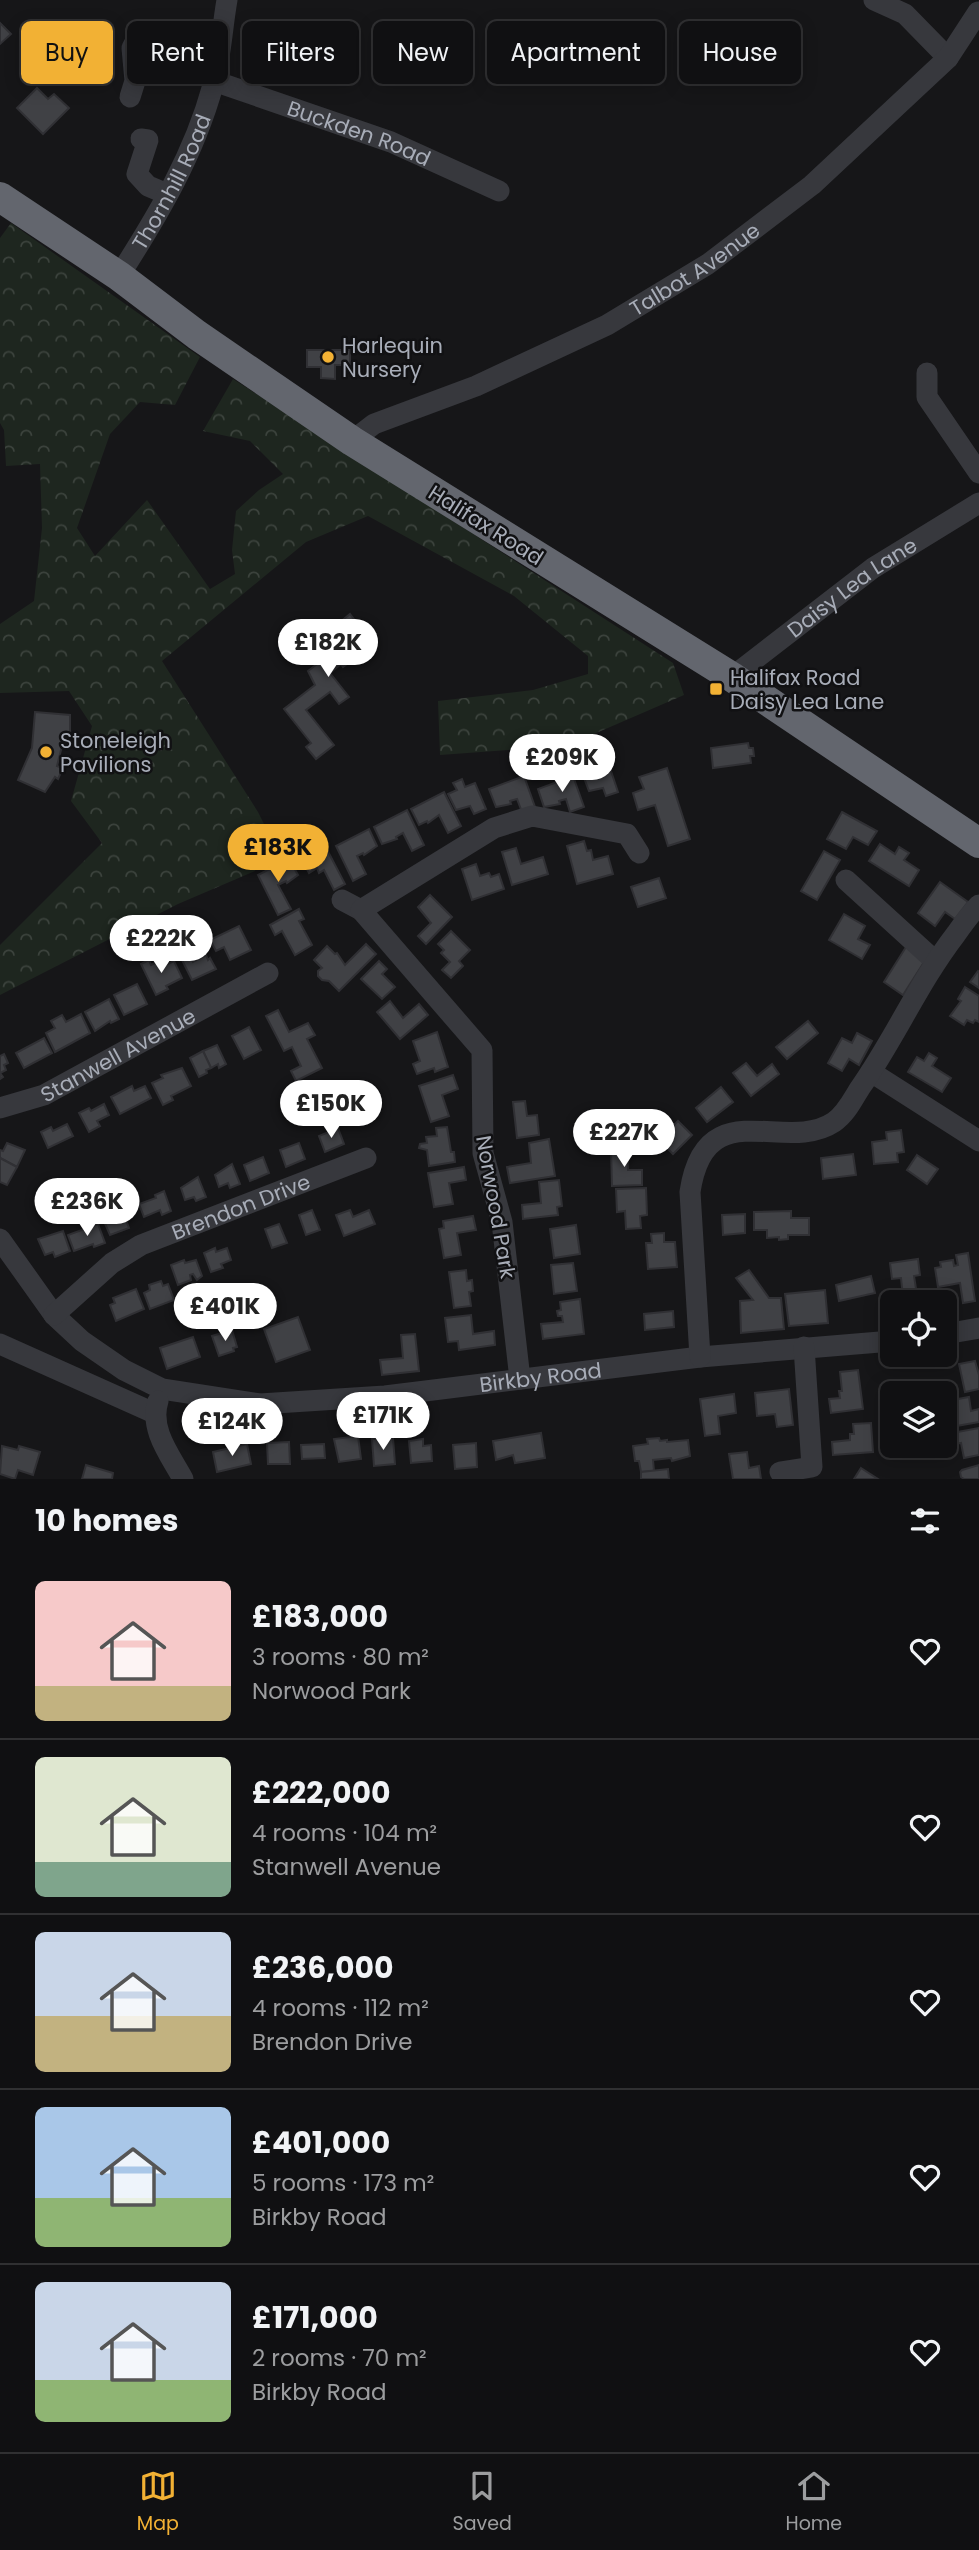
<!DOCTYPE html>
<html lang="en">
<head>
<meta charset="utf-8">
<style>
  :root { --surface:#101012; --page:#1e1e20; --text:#f1f3f6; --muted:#9c9d9f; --line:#303032; --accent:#f2b134 }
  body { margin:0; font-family:Poppins,sans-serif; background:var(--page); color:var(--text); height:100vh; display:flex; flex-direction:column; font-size:26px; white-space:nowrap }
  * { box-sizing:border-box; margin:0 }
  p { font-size:23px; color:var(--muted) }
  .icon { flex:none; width:38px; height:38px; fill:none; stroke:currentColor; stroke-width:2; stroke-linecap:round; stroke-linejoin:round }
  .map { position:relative; height:1479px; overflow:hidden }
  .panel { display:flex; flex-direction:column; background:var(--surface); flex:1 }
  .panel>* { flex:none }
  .banner { position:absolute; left:21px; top:21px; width:938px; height:63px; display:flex; gap:14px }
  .buttons { position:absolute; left:880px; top:1290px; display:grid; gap:14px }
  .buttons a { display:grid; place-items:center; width:77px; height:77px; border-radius:10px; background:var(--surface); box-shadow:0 4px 18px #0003,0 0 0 2px var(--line); font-size:35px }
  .price { position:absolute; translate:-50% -60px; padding:0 16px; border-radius:24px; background:#fff; color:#222; font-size:23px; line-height:46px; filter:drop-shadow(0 2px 4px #0008) }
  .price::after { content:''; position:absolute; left:50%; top:42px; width:21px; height:16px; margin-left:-10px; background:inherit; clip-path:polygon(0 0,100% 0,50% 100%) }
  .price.on { background:var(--accent); color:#111 }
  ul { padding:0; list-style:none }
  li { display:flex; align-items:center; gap:21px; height:175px; padding:0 35px }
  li+li { border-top:2px solid var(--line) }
  li span { display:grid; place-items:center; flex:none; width:196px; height:140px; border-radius:10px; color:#555 }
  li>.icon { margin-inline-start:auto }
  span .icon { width:84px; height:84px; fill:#fffc; stroke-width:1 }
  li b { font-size:30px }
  h2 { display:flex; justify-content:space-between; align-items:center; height:84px; padding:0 35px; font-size:30px }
  .chip { padding:0 24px; border-radius:10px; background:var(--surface); box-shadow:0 4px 18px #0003,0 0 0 2px var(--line); font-size:24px; line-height:63px }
  .chip.on { background:var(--accent); color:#111 }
  .dock { display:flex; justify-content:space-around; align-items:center; height:98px; border-top:2px solid var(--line); background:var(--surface); font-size:19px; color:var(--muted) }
  .dock a { display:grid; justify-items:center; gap:4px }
  .dock .on { color:var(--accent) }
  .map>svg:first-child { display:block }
  .forest { fill:url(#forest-crowns) }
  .building { fill:#404145; stroke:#303034; stroke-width:2 }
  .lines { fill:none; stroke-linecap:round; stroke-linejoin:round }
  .minor { stroke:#37383d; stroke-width:21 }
  .highway { stroke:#63666e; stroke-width:30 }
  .poi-dot { fill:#f2b134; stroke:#111113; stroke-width:2.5 }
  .labels { text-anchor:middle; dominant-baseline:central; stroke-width:5; stroke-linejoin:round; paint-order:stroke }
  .street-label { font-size:21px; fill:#a8adb8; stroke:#111113 }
  .poi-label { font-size:21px; fill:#a8adb8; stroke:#111113; text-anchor:start }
</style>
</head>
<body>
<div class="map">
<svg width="979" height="1479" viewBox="0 0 979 1479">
  <defs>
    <pattern id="forest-crowns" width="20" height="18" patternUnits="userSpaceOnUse" patternTransform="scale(1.75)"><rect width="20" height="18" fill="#1e261f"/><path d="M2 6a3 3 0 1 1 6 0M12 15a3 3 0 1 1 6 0" fill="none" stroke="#3c433d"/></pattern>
  </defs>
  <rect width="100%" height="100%" fill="#161618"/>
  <!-- forest -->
  <path class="forest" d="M11,223L200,357L175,405L140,402L110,434L77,528L95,556L147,500L210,589L235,574L232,550L236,511L259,490L283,474L250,441L203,431L233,379L673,663L684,695L587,737L508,750L440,755L438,701L533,690L588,674V656L514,596L368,516L306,542L162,661L258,812L267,830L255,871L178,904L0,995V945L102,843L71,801L92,726L69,691L0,693V624L34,601L42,528L40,464L6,466L4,430L0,423V238Z"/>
  <!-- building -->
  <g class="building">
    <path d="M0,23L11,34L0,44Z"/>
    <path d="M37,88L48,99L54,94L69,108L43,134L17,108Z"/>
    <path d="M307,350H350V365H335V379L321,378V367H307Z"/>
    <path d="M350,614L374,645L359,657L354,650L348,655L352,660L343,667L341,664L330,673L349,697L339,704L330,692L306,710L334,745L316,759L306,747L311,743L284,709L315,685L308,671L321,661L314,652L312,654L308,649Z"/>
    <path d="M35,712L70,715V746H62L57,766L63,768L58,779L55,777L45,792L18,780L32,748Z"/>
    <path d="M748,743L749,748H753L754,756H750L751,763L713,768L711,748Z"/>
    <path d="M609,765L618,792L606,796L603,788L589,791L583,775Z"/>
    <path d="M667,768L690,839L668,846L655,805L638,810L633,793L644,789L639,777Z"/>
    <path d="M524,776L535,807L522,812L517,799L510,801L511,804L496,807L489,789Z"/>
    <path d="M573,776L584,807L570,812L566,799L559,801L560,804L544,807L538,789Z"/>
    <path d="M462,779L465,787L475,783L486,809L474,814L470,806L456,810L448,794L457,790L453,783Z"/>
    <path d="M444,792L461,826L448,833L439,815L428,823L427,821L419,825L411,809Z"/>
    <path d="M407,810L424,845L412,851L403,833L396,837L397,839L382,844L374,827Z"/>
    <path d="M842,812L877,831L868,845L853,837L846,849L827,839Z"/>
    <path d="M369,829L377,846L364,855L363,853L357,856L366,874L353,881L336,846Z"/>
    <path d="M321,838L345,884L334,890L324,870L319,873L317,868L309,873L297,850Z"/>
    <path d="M584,841L587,851L591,850L593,860L608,856L613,874L577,884L567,846Z"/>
    <path d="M880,844L895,854L899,847L909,853L904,860L919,870L909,886L869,861Z"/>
    <path d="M516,848L521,864L543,857L548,874L512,885L502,852Z"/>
    <path d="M824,851L840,860L817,900L801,891Z"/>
    <path d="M289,859L298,875L287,883L286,881L278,885L291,909L278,915L258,875Z"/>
    <path d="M476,864L480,876L489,873L491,877L499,874L504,889L472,900L462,869Z"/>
    <path d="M659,878L666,898L638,907L631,887Z"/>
    <path d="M940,882L968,902L955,919L945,912L935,926L918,913Z"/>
    <path d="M430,895L452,917L426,944L418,936L431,923L418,907Z"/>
    <path d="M299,909L304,919L299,921L312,945L295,955L282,931L275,935L270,925Z"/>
    <path d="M844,914L865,926L858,939L870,945L862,959L829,940Z"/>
    <path d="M239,926L251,950L230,960L224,947L216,951L210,940Z"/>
    <path d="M451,931L470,950L459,961L463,966L451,978L442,970L450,962L441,953L444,950L438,944Z"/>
    <path d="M366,944L376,954L339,991L329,981L322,980L318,976V971L322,968L314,960L327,946L335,954L337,953L345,965Z"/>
    <path d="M906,947L926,959L903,995L884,982Z"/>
    <path d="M206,955L208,960L210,958L216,969L192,980L182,960L190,956L193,962Z"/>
    <path d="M163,959L166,965L174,961L182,978L166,986L168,989L156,995L141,964L149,960L151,965Z"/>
    <path d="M379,961L387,969L382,974L395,987L382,999L361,979Z"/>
    <path d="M978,971L979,972V988L970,982Z"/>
    <path d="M137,984L147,1004L124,1015L114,995Z"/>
    <path d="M965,987L979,996V1022L975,1020L973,1023L967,1020L964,1025L950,1016L961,1001L958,999Z"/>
    <path d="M109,999L119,1019L111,1023L110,1021L95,1031L85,1012Z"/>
    <path d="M390,1001L403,1018L419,1004L428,1015L400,1039L377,1012Z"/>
    <path d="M278,1010L289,1032L308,1023L315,1035L307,1039L322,1068L296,1081L291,1071L301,1066L292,1047L284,1051L266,1016Z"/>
    <path d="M81,1014L90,1033L55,1052L46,1033L55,1028L51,1021L62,1015L66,1022Z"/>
    <path d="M808,1021L818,1033L787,1059L776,1047Z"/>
    <path d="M249,1027L261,1050L244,1059L232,1036Z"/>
    <path d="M437,1032L448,1067L435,1072L434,1068L417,1074L413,1064L420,1061L413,1041Z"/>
    <path d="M857,1033L872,1041L859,1065L849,1059L842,1071L828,1063L842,1038L852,1043Z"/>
    <path d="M44,1038L52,1053L24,1068L16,1053Z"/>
    <path d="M217,1045L226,1064L219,1068L218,1064L211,1068L203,1051Z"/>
    <path d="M203,1051L211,1068L206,1070L207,1073L199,1077L190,1058Z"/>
    <path d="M929,1053L937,1058L932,1066L951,1078L942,1092L908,1072L917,1057L924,1061Z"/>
    <path d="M4,1054L8,1063L4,1065L6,1070L0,1073L3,1077L0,1079V1056Z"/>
    <path d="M746,1063L757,1076L772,1064L779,1074L751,1096L733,1073Z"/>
    <path d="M182,1068L191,1086L171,1096L173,1100L163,1105L152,1083L163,1078L161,1075Z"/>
    <path d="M453,1075L458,1089L442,1095L449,1116L431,1122L419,1086Z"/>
    <path d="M132,1086L134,1091L145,1086L151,1098L120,1114L111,1097Z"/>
    <path d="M721,1087L733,1102L707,1122L696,1108Z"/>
    <path d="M525,1101L527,1116L537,1115L539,1135L517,1138L513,1102Z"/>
    <path d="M104,1104L109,1115L97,1121L100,1126L89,1132L79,1113L89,1108L91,1111Z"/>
    <path d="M678,1121L692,1135L673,1154L659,1140Z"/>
    <path d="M67,1124L73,1136L48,1148L41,1132L51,1127L53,1131Z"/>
    <path d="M447,1127L451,1152H454L455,1162L429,1166L427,1150L419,1148L420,1144L427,1143L426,1137L437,1136L436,1128Z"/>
    <path d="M338,1128L344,1144L325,1152L319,1136Z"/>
    <path d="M901,1130L904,1152L897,1153L898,1162L874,1164L872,1142L887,1140L886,1132Z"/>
    <path d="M549,1139L555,1176L510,1183L507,1167L531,1163L529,1143Z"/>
    <path d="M7,1143L25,1150L17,1167L0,1158V1150L3,1151Z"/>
    <path d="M299,1143L305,1159L286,1167L280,1150Z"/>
    <path d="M627,1147L628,1170H642V1185L612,1186L611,1148Z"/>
    <path d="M853,1154L856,1175L823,1179L821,1158Z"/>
    <path d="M917,1155L938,1169L927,1184L907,1170Z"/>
    <path d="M263,1157L269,1173L250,1181L244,1165Z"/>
    <path d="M0,1158L17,1167L7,1185L0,1182Z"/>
    <path d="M232,1164L240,1184L230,1188L228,1183L219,1187L215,1175Z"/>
    <path d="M464,1167L466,1180L449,1183L453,1204L434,1207L428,1173Z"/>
    <path d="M198,1177L206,1197L196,1201L194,1197L185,1200L181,1188Z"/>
    <path d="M559,1180L562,1206L557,1207L558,1215L523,1219L522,1205L541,1203L539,1182Z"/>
    <path d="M646,1188L647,1215L640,1216L641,1228L626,1229L625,1211L617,1212L616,1189Z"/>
    <path d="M164,1191L171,1211L162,1215L160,1210L144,1217L139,1204L156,1198L155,1195Z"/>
    <path d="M312,1210L320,1230L306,1235L299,1215Z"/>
    <path d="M350,1210L353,1217L369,1210L375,1224L344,1236L336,1215Z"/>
    <path d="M791,1211V1218H809V1235H788V1239L779,1240V1237L767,1238V1230H754V1212Z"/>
    <path d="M123,1212L129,1228L110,1235L103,1219Z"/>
    <path d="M745,1214V1233L723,1235L722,1215Z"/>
    <path d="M473,1216L476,1230L457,1233L461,1255L444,1258L439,1229L444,1228L443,1221Z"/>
    <path d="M98,1224L105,1243L94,1247L93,1244L74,1251L68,1235Z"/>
    <path d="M279,1224L287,1243L272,1248L265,1229Z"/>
    <path d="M576,1225L580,1254L554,1258L550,1229Z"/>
    <path d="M63,1231L70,1251L55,1257L53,1252L45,1255L38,1239Z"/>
    <path d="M664,1233V1242H675L677,1267L648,1269L646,1243H652L651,1234Z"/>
    <path d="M215,1248L216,1252L227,1248L231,1260L221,1264L223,1268L211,1272L204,1253Z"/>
    <path d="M968,1253L975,1301L963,1303L960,1283L938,1287L935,1268L941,1267L940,1262L953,1260L954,1266L958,1265L956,1255Z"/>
    <path d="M918,1259L920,1275L914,1276L917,1295L903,1297L901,1278L892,1279L890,1263Z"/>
    <path d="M184,1260L185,1263L196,1260L202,1276L197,1280L193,1274L190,1275L191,1280L178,1285L171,1265Z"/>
    <path d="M573,1263L577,1291L554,1294L551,1265Z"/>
    <path d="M466,1270L467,1281L472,1280L473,1291L469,1292L471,1306L454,1308L449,1272Z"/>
    <path d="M749,1270L769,1298H781L784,1329L741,1333L740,1301L753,1300L736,1278Z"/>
    <path d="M871,1276L875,1293L839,1301L836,1285Z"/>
    <path d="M161,1281L163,1286L168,1284L174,1300L150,1309L144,1293L150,1290L149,1285Z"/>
    <path d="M136,1289L144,1309L116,1321L110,1305L115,1303L113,1298Z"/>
    <path d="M825,1290L828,1323L789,1326L785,1294Z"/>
    <path d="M580,1299L584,1334L543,1339L541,1324L563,1322L562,1316H558L557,1311L561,1310L560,1302Z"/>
    <path d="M673,1311L674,1327L645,1330L644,1314Z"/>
    <path d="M471,1315L473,1334L494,1331L495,1345L459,1350L458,1341L448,1342L445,1318Z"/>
    <path d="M298,1317L310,1350L276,1362L264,1329Z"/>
    <path d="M232,1330L237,1347L233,1348L234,1351L219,1356L212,1336Z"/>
    <path d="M415,1334L419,1371L382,1375L380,1360L403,1358L401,1335Z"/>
    <path d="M193,1337L200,1357L167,1369L160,1348Z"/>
    <path d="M975,1361L979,1375V1389L965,1392L959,1364Z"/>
    <path d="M858,1370L863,1409L831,1413L829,1399L840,1398L839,1391H842L840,1372Z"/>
    <path d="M789,1389L793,1425L777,1427L775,1414L757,1416L755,1393Z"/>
    <path d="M734,1394L736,1413L718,1416L720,1434L705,1436L700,1399Z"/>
    <path d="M969,1397L971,1411L979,1409V1422L951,1427L947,1401Z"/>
    <path d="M871,1423L873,1452L833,1455L832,1442L850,1440V1434H854L853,1424Z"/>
    <path d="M979,1428V1455L964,1458L961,1443L955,1444L952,1433Z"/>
    <path d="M541,1433L545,1458L515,1463L513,1455L496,1460L493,1441Z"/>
    <path d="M358,1436L361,1459L339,1462L334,1439Z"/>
    <path d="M393,1438L395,1464L374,1466L372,1439Z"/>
    <path d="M659,1438L660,1441L667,1440V1442L688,1440L690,1456L672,1461L671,1458L653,1460L654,1471L641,1472L639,1461H635L633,1446L648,1444L647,1439Z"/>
    <path d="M423,1439V1446L431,1445L432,1461L411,1463L409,1441Z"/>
    <path d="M289,1442L290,1464H268L267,1443Z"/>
    <path d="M476,1443L477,1467L455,1469L453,1445Z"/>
    <path d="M247,1444L251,1464L217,1472L213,1452Z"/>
    <path d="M324,1444L325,1458L302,1459L301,1445Z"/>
    <path d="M2,1446L18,1450L19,1446L40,1452L33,1475L18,1470L15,1479L0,1474Z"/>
    <path d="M747,1452L749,1468L759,1466L761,1479H733L729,1454Z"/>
    <path d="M86,1465L113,1473L112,1479H82Z"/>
    <path d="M979,1465V1479H964L961,1477L960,1472L962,1470Z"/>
    <path d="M861,1468L878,1479H854Z"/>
    <path d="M668,1469L669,1479H641V1472Z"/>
  </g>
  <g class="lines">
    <!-- minor -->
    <g class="minor">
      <path d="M874,0L905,14L948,58"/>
      <path id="s1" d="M214,81L391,142L499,191"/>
      <path d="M130,97L135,81L132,48L139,35L158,31L219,52"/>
      <path d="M141,139L148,140L137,174L148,186L167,194"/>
      <path id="s2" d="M119,276C158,215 194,155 213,85C221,58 222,28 227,0"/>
      <path d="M927,373V397L979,473"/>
      <path id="s3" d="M352,441L374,424L476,386L607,325L708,264L812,185L948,58L978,12"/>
      <path id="s4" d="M732,677L873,568L979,503"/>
      <path d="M846,880L935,961"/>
      <path d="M342,900L361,910"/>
      <path d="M871,1072L979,1141"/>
      <path id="s5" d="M0,1108L44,1095L268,973"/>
      <path id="s6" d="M0,1239L54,1315L82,1341L124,1370L162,1389L260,1404L385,1396L700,1357L892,1341"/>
      <path id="s7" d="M54,1315L112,1263L141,1245L366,1158"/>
      <path d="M945,1334L979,1328"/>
      <path d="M0,1344L154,1413"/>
      <path d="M700,1357L690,1192C705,1090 785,1155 834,1122C846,1114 853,1099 860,1088C895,1038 919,982 956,934C963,924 971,913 979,905"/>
      <path d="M520,1379L502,1222L483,1153L482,1050L361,910L494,828L532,816L627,834L639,853"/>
      <path d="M158,1401C149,1429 170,1455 183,1479"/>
      <path d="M780,1472L812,1467L804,1347"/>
    </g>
    <!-- highway -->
    <path class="highway" d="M0,197L119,276L197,335L352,441L732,677L979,843"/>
  </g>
  <!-- markers -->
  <g class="poi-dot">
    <circle cx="328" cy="357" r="7"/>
    <rect x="709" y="682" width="14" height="14" rx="3.5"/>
    <circle cx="46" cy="752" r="7"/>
  </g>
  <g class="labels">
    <!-- street labels -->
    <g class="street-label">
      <text stroke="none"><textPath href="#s1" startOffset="154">Buckden Road</textPath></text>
      <text stroke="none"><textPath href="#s2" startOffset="108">Thornhill Road</textPath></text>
      <text stroke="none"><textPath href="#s3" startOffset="385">Talbot Avenue</textPath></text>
      <text transform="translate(486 525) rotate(32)">Halifax Road</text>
      <text stroke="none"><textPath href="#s4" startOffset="150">Daisy Lea Lane</textPath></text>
      <text stroke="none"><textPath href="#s5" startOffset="130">Stanwell Avenue</textPath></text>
      <text stroke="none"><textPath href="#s7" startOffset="219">Brendon Drive</textPath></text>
      <text transform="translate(496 1207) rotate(80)">Norwood Park</text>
      <text stroke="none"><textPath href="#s6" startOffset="606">Birkby Road</textPath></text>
    </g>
    <!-- poi labels -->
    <g class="poi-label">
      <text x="342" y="345">Harlequin<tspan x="342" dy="24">Nursery</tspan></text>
      <text x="730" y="677">Halifax Road<tspan x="730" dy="24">Daisy Lea Lane</tspan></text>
      <text x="60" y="740">Stoneleigh<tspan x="60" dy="24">Pavilions</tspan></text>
    </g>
  </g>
</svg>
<div class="buttons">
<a><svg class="icon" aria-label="locate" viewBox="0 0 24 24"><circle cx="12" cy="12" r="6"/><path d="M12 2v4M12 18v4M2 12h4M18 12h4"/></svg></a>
<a><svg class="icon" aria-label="layers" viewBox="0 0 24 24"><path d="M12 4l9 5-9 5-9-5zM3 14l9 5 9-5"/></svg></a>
</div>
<b class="price" style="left:328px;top:679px">£182K</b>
<b class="price" style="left:562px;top:794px">£209K</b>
<b class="price on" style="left:278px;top:884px">£183K</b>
<b class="price" style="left:161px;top:975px">£222K</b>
<b class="price" style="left:331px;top:1140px">£150K</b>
<b class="price" style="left:624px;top:1169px">£227K</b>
<b class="price" style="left:87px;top:1238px">£236K</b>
<b class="price" style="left:225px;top:1343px">£401K</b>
<b class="price" style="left:383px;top:1452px">£171K</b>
<b class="price" style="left:232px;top:1458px">£124K</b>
<div class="banner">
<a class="chip on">Buy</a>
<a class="chip">Rent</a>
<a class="chip">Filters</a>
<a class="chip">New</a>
<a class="chip">Apartment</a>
<a class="chip">House</a>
</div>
</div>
<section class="panel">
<h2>10 homes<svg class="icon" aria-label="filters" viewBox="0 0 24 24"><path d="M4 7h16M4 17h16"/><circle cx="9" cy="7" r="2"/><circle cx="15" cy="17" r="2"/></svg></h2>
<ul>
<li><span style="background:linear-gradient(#f6c9c9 75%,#c2b280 0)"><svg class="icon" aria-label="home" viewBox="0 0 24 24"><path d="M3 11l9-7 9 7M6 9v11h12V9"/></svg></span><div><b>£183,000</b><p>3 rooms · 80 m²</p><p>Norwood Park</p></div><svg class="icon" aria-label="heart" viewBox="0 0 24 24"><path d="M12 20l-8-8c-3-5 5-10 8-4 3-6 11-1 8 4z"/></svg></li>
<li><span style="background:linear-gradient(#dfe7d0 75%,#7fa58c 0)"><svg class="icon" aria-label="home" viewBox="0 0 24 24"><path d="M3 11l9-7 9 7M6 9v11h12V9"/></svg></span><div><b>£222,000</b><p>4 rooms · 104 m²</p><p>Stanwell Avenue</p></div><svg class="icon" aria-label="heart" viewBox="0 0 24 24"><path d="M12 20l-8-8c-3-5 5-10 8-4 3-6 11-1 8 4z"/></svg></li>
<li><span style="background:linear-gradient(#c9d6e8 60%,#c2b280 0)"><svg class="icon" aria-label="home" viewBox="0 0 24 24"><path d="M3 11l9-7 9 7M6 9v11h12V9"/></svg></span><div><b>£236,000</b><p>4 rooms · 112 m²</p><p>Brendon Drive</p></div><svg class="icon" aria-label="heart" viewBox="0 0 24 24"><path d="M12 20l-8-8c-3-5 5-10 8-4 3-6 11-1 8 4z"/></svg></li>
<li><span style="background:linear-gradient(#a9c7e8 65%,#8fb573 0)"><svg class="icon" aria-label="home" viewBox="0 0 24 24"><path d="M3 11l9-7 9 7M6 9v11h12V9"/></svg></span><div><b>£401,000</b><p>5 rooms · 173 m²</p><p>Birkby Road</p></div><svg class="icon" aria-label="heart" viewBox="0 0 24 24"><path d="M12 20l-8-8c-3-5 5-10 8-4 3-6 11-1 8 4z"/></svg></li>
<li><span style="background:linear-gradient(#c9d6e8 70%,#8fb573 0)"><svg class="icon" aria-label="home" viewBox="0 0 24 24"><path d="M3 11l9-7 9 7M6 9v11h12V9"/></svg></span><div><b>£171,000</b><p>2 rooms · 70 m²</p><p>Birkby Road</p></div><svg class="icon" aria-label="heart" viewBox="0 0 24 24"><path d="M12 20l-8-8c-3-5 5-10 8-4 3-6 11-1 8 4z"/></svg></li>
</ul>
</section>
<nav class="dock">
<a class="on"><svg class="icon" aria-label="map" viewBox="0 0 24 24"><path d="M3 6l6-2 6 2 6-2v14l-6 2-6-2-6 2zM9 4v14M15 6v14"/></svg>Map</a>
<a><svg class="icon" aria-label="saved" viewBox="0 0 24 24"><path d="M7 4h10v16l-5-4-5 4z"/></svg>Saved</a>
<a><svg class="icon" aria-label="home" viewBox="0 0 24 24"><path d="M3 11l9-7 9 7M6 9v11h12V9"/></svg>Home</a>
</nav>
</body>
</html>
